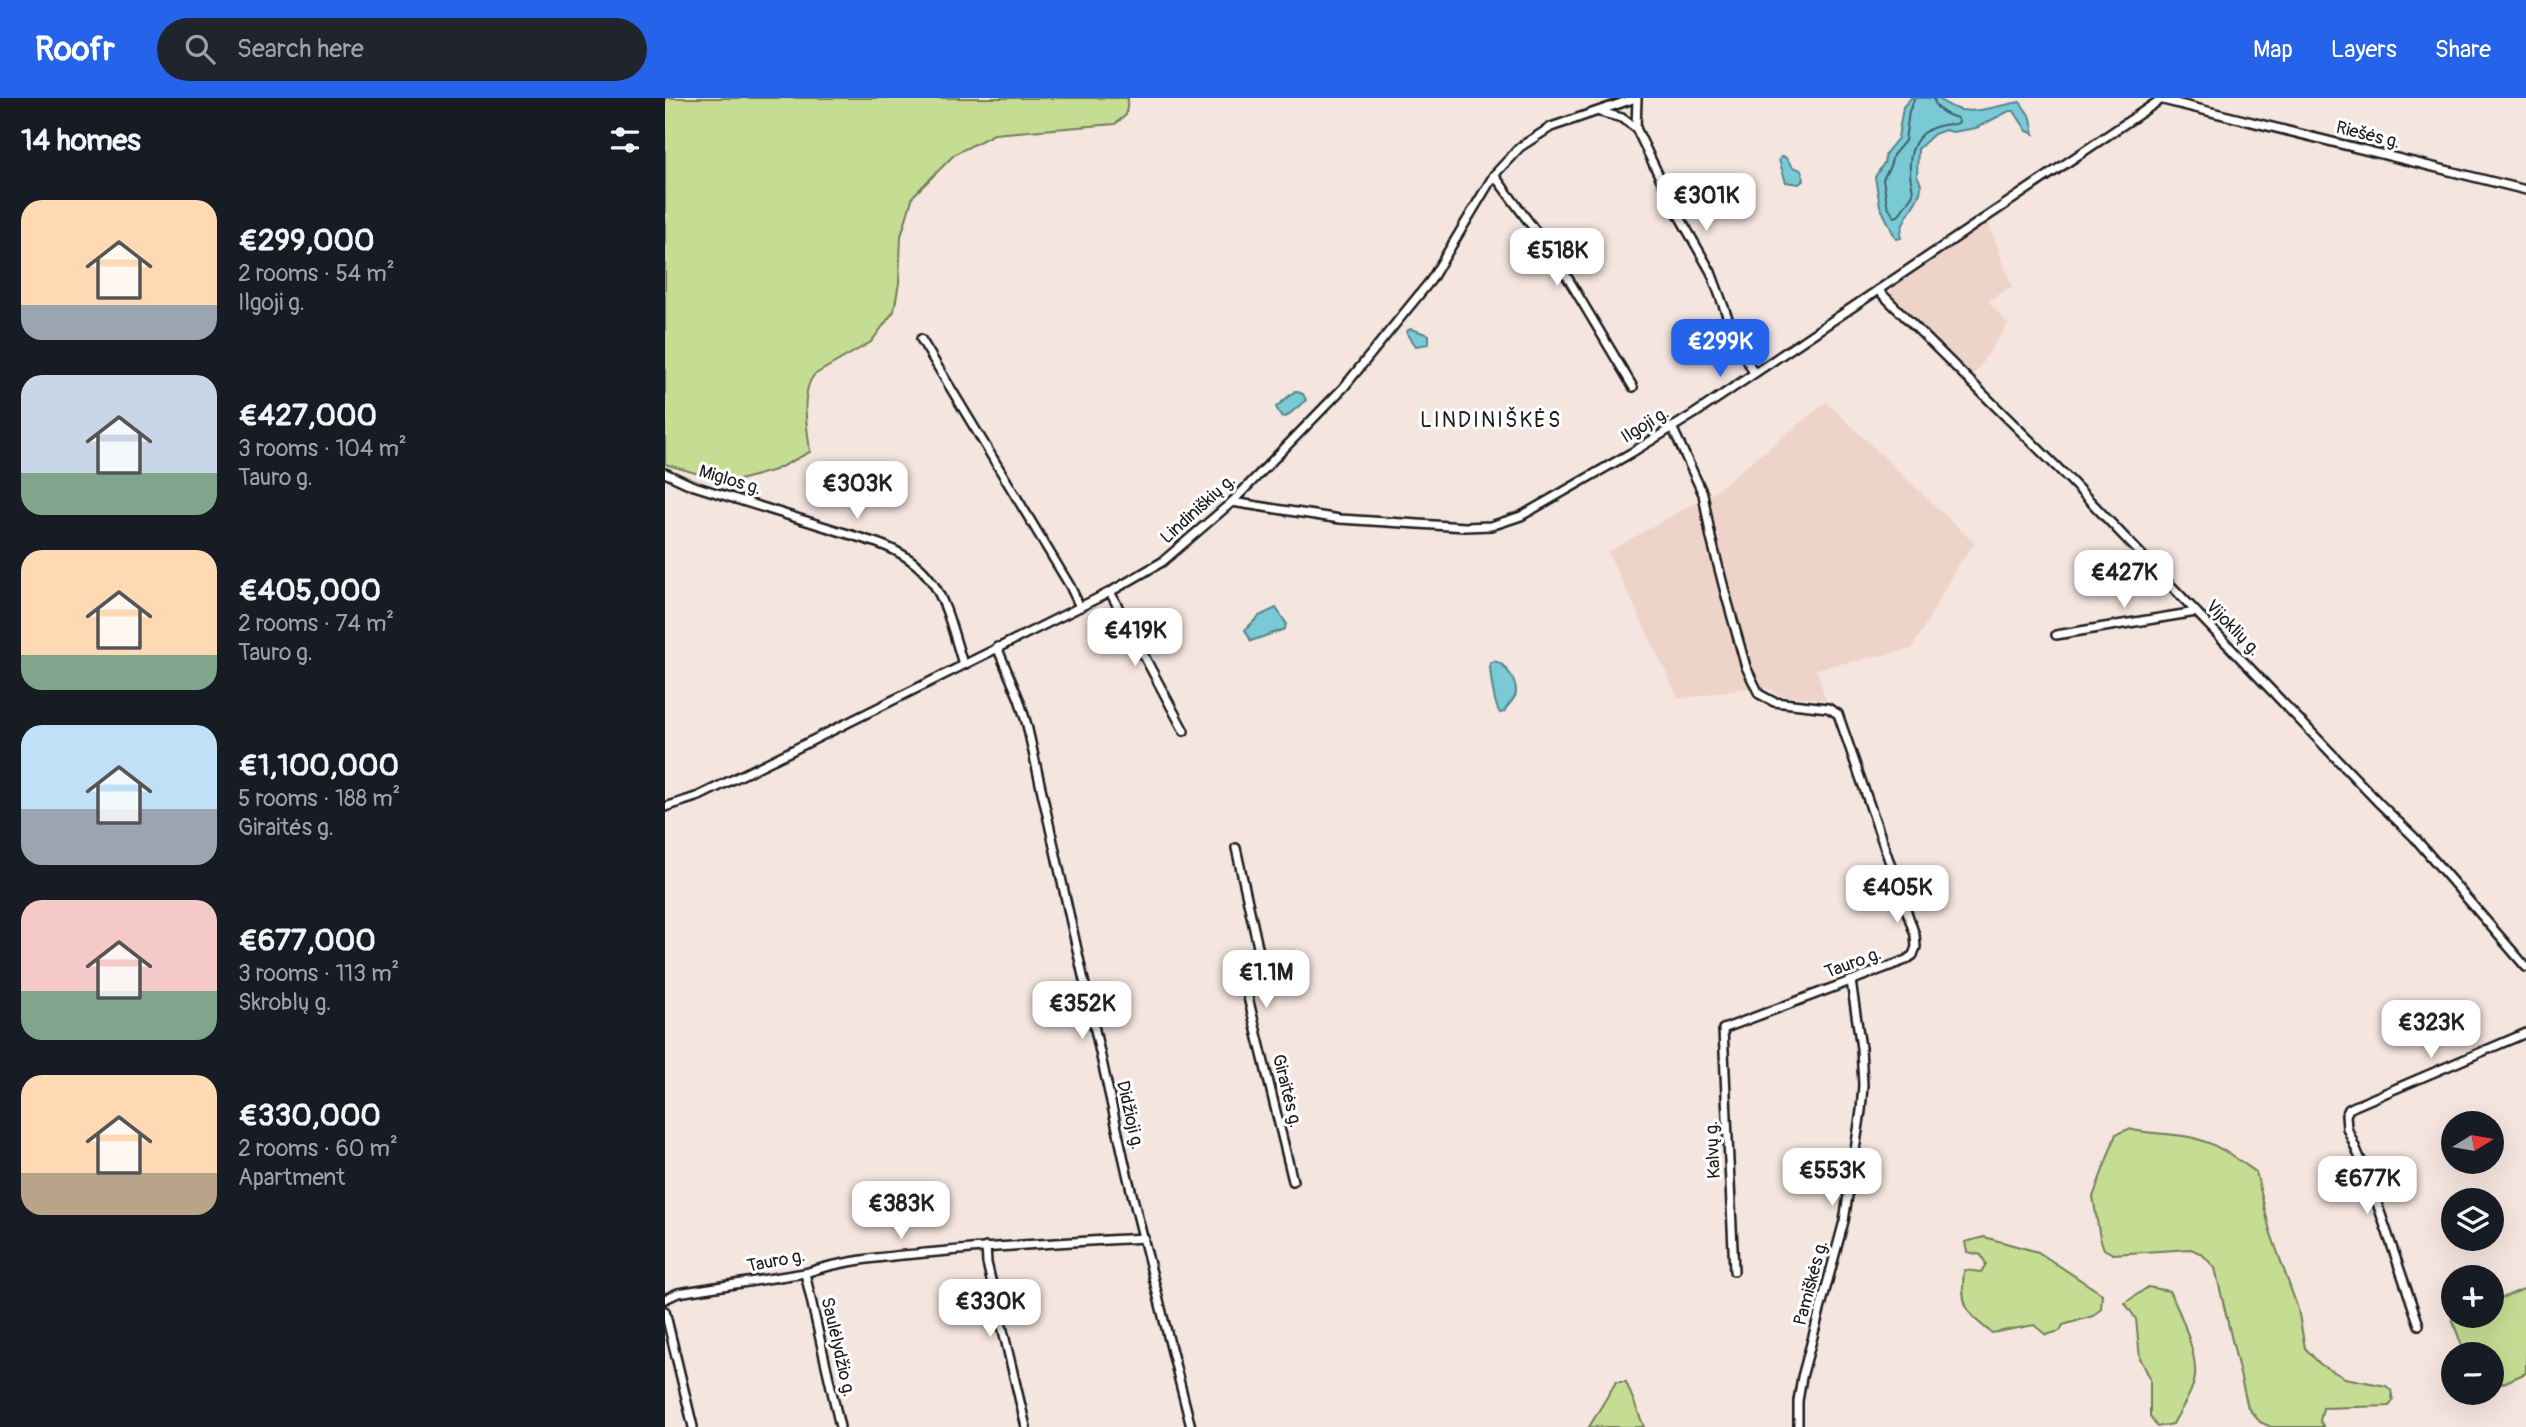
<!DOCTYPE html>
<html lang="en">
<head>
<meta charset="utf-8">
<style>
  :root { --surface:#171b24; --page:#20242c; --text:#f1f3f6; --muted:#9ea1a6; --accent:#2563eb }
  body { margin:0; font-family:Pangolin,sans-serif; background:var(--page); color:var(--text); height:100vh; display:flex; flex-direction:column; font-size:26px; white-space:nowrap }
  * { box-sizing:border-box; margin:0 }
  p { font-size:23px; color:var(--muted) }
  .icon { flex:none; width:38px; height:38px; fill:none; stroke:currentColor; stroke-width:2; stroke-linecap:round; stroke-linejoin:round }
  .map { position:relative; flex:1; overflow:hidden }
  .sheet { display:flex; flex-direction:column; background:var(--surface); width:665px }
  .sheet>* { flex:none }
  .needle { width:46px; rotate:79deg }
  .fabs { position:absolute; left:1776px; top:1013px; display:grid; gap:14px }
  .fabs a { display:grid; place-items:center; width:63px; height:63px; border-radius:50%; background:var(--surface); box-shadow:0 7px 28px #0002; font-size:35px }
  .price { position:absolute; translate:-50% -60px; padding:0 16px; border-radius:14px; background:#fff; color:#222; font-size:23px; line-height:46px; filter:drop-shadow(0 2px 4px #0008) }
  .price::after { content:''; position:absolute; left:50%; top:42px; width:21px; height:16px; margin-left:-10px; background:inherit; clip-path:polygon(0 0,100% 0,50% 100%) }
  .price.current { background:var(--accent); color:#fff }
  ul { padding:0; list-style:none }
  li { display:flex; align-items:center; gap:21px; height:175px; padding:0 21px }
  li span { display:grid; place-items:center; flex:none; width:196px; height:140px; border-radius:21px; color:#555 }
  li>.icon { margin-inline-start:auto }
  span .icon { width:84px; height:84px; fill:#fffc; stroke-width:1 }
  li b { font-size:30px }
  h2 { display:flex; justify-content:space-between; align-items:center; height:84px; padding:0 21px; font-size:30px }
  header { display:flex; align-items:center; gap:42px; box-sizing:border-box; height:98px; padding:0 35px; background:var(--accent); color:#fff }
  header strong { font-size:33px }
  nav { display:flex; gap:38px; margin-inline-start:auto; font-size:24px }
  .search { width:490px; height:63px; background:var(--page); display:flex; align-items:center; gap:18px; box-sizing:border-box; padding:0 24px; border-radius:38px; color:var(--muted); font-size:26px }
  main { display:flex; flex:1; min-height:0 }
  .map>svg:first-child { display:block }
  .built { fill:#eed3c8 }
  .green { fill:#c5dd93; stroke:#707c58; stroke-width:2 }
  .water { fill:#7acad6; stroke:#54848c; stroke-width:2 }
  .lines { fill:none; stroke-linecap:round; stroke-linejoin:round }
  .shore { stroke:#426266; stroke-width:2 }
  .minor-casing { stroke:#1c1c1c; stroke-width:12 }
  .minor { stroke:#fff; stroke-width:7 }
  .labels { text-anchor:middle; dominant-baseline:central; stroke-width:6; stroke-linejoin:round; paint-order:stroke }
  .street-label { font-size:18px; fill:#1c1c1c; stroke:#fff }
  .quarter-label { font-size:21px; letter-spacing:2px; fill:#1c1c1c; stroke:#fff }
</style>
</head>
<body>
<header>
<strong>Roofr</strong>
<div class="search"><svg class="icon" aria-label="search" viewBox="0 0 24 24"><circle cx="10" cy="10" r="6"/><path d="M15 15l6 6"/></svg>Search here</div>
<nav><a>Map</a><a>Layers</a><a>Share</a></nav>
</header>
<main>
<section class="sheet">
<h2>14 homes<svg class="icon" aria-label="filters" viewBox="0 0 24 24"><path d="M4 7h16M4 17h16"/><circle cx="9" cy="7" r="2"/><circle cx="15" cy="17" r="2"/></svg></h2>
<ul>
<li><span style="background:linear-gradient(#ffd9b3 75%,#9aa5b1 0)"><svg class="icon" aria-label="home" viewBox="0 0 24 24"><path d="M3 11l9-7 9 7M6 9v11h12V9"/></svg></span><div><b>€299,000</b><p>2 rooms · 54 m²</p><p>Ilgoji g.</p></div></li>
<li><span style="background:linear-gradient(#c9d6e8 70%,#7fa58c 0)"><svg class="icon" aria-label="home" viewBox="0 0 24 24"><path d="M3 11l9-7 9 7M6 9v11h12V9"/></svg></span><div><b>€427,000</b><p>3 rooms · 104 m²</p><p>Tauro g.</p></div></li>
<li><span style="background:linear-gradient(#ffd9b3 75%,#7fa58c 0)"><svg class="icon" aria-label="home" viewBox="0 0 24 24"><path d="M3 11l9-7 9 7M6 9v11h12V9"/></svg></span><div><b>€405,000</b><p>2 rooms · 74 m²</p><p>Tauro g.</p></div></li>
<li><span style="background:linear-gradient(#bfe0f5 60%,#9aa5b1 0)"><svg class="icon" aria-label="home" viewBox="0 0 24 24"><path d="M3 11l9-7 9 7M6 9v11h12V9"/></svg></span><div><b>€1,100,000</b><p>5 rooms · 188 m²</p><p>Giraitės g.</p></div></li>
<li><span style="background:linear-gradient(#f6c9c9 65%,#7fa58c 0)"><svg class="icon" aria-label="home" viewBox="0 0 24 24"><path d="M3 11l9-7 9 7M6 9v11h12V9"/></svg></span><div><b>€677,000</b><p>3 rooms · 113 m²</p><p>Skroblų g.</p></div></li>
<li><span style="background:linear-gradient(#ffd9b3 70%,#b9a48a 0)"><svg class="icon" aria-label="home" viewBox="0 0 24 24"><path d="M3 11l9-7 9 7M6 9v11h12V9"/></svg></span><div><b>€330,000</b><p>2 rooms · 60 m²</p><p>Apartment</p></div></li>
</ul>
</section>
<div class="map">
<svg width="1861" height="1329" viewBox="0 0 1861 1329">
  <rect width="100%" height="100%" fill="#f5e5df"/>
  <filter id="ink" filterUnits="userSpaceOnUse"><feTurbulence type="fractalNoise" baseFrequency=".0143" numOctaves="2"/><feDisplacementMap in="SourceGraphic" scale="14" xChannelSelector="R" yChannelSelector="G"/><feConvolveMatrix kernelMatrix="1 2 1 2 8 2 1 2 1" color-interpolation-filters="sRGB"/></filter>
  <g filter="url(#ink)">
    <!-- built -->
    <g class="built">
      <path d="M1323,124L1347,188L1323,203L1343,226L1306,281L1225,199V195L1229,188Z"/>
      <path d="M1161,304L1310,446L1292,468L1247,551L1151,571L1161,602L1116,597L1097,588L1014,601L943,454L1050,393Z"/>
    </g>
    <!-- green -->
    <g class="green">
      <path d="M0,0H463L461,17L450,26L329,36L290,56L248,98L236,138L234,185L229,213L206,244L149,277C134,296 143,331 145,354L110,372L64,385L0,366Z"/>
      <path d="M1464,1031C1483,1036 1500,1035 1519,1038C1547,1042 1568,1058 1591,1074L1605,1133L1633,1211L1640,1250L1655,1266L1680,1280L1721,1288L1726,1292L1728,1303L1724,1308L1658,1310L1655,1323L1659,1329H1606L1595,1324L1583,1310L1550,1170L1537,1156L1526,1151L1448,1156L1439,1151L1435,1140L1428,1099L1451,1036Z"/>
      <path d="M1319,1139L1373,1154L1437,1196L1436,1211L1428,1218L1398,1227L1395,1233L1381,1237L1369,1227L1327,1235C1299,1214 1296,1207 1299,1172L1316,1174L1321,1166L1316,1157L1302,1154L1300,1144Z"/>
      <path d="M1483,1189L1504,1193C1515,1213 1537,1265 1528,1287C1524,1300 1515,1313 1508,1326L1492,1329L1485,1319V1280L1475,1260L1471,1221L1460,1205Z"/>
      <path d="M1861,1190V1275L1827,1290V1256H1800L1787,1221L1793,1218H1827V1204Z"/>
      <path d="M951,1284H961L979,1329H924Z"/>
    </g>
    <!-- water -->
    <g class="water">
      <path d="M1246,0H1273C1299,23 1324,9 1355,4L1366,20L1369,36L1362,33L1349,13H1344L1311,30L1288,34L1280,32L1269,36L1253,51L1252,78C1267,98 1234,114 1236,140L1231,141L1215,108L1210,79L1219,65L1221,55L1233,40L1238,9Z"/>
      <path d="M1116,59H1120L1128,69L1136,72L1139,82L1134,86L1121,84L1114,62Z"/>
      <path d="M746,231L764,237V246L751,248L742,235L743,232Z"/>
      <path d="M630,293L638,296L641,302L621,319L616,318L611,309Z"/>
      <path d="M611,510L621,525L620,531L586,543L580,532L594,518Z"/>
      <path d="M829,563C840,565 852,583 851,595C850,602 842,607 839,614L835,615C829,607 825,576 825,565Z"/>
    </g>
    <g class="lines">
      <!-- shore -->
      <path class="shore" d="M1250,0L1244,13L1240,43L1228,57L1225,68L1218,81L1222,106L1229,119L1233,118L1248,96C1248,88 1245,83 1245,74C1243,42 1260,26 1291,26L1294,24L1292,20C1282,17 1269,12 1269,0"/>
      <defs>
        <g id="minor">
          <path d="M972,0L971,30L1008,107L1046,174L1071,242L1089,275"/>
          <path d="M1498,2L1861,92"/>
          <path d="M935,14L957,20L971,30"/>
          <path d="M829,77L892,162L968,289"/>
          <path d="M1213,192L1405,382L1714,705L1749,739L1861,869"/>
          <path d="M256,241L405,488L415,509"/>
          <path d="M1007,329L1038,396L1046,440L1061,498L1081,569L1094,596L1109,604L1163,610L1173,616L1250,837L1251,849L1248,857L1241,862L1058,931L1069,1173"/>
          <path d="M0,375L26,387L212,445C276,467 280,509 298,566"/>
          <path d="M567,404L675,421L800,429L826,428L856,418L966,355L1029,316L1498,0"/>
          <path d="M445,494L519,633"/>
          <path d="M1391,537L1531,514"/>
          <path d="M332,549L354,601L362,627L463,1080L526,1329"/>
          <path d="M0,709L34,698L126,653L445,494L497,464L567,404L679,289L766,182L829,77L855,49L886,29L971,0"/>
          <path d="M571,750L595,858C593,870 585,879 581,891L628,1083"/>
          <path d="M321,1149L322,1165L361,1329"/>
          <path d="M140,1175L175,1329"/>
          <path d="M0,1201L13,1195L140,1175C182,1161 228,1158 272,1154C341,1147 410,1144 479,1140"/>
          <path d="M0,1213L28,1329"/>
          <path d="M1754,1227L1703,1079L1682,1030L1681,1017L1684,1011L1690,1008L1861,935"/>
          <path d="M1133,1329V1303L1137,1279L1179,1123L1196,1013L1198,987L1196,950L1186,883"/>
        </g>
      </defs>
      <!-- minor casing -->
      <use href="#minor" class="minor-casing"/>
      <!-- minor -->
      <use href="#minor" class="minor"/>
    </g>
  </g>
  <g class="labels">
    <!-- street labels -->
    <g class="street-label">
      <text transform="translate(1703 37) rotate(14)">Riešės g.</text>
      <text transform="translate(980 327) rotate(-32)">Ilgoji g.</text>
      <text transform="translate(65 382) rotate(17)">Miglos g.</text>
      <text transform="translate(533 411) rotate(-42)">Lindiniškių g.</text>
      <text transform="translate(1568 530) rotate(46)">Vijoklių g.</text>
      <text transform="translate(1188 865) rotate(-20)">Tauro g.</text>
      <text transform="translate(622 993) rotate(76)">Giraitės g.</text>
      <text transform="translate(465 1017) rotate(77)">Didžioji g.</text>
      <text transform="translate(1048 1052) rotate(-93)">Kalvų g.</text>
      <text transform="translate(111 1163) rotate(-11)">Tauro g.</text>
      <text transform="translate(1146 1185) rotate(-75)">Pamiškės g.</text>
      <text transform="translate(173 1249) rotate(77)">Saulėlydžio g.</text>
    </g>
    <!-- quarter labels -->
    <g class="quarter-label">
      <text x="826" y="322">LINDINIŠKĖS</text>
    </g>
  </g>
</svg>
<div class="fabs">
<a><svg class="needle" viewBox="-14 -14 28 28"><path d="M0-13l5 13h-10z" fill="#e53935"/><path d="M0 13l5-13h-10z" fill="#9ea1a6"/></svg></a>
<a><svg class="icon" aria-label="layers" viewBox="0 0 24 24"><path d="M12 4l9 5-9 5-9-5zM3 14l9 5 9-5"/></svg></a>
<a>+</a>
<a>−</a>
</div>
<b class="price" style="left:1041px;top:135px">€301K</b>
<b class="price" style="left:892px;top:190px">€518K</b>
<b class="price current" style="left:1055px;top:281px">€299K</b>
<b class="price" style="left:192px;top:423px">€303K</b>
<b class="price" style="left:1459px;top:512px">€427K</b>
<b class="price" style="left:470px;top:570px">€419K</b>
<b class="price" style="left:1232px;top:827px">€405K</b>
<b class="price" style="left:601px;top:912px">€1.1M</b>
<b class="price" style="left:417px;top:943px">€352K</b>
<b class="price" style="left:1766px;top:962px">€323K</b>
<b class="price" style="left:1167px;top:1110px">€553K</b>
<b class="price" style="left:1702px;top:1118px">€677K</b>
<b class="price" style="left:236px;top:1143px">€383K</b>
<b class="price" style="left:325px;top:1241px">€330K</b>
</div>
</main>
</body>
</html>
